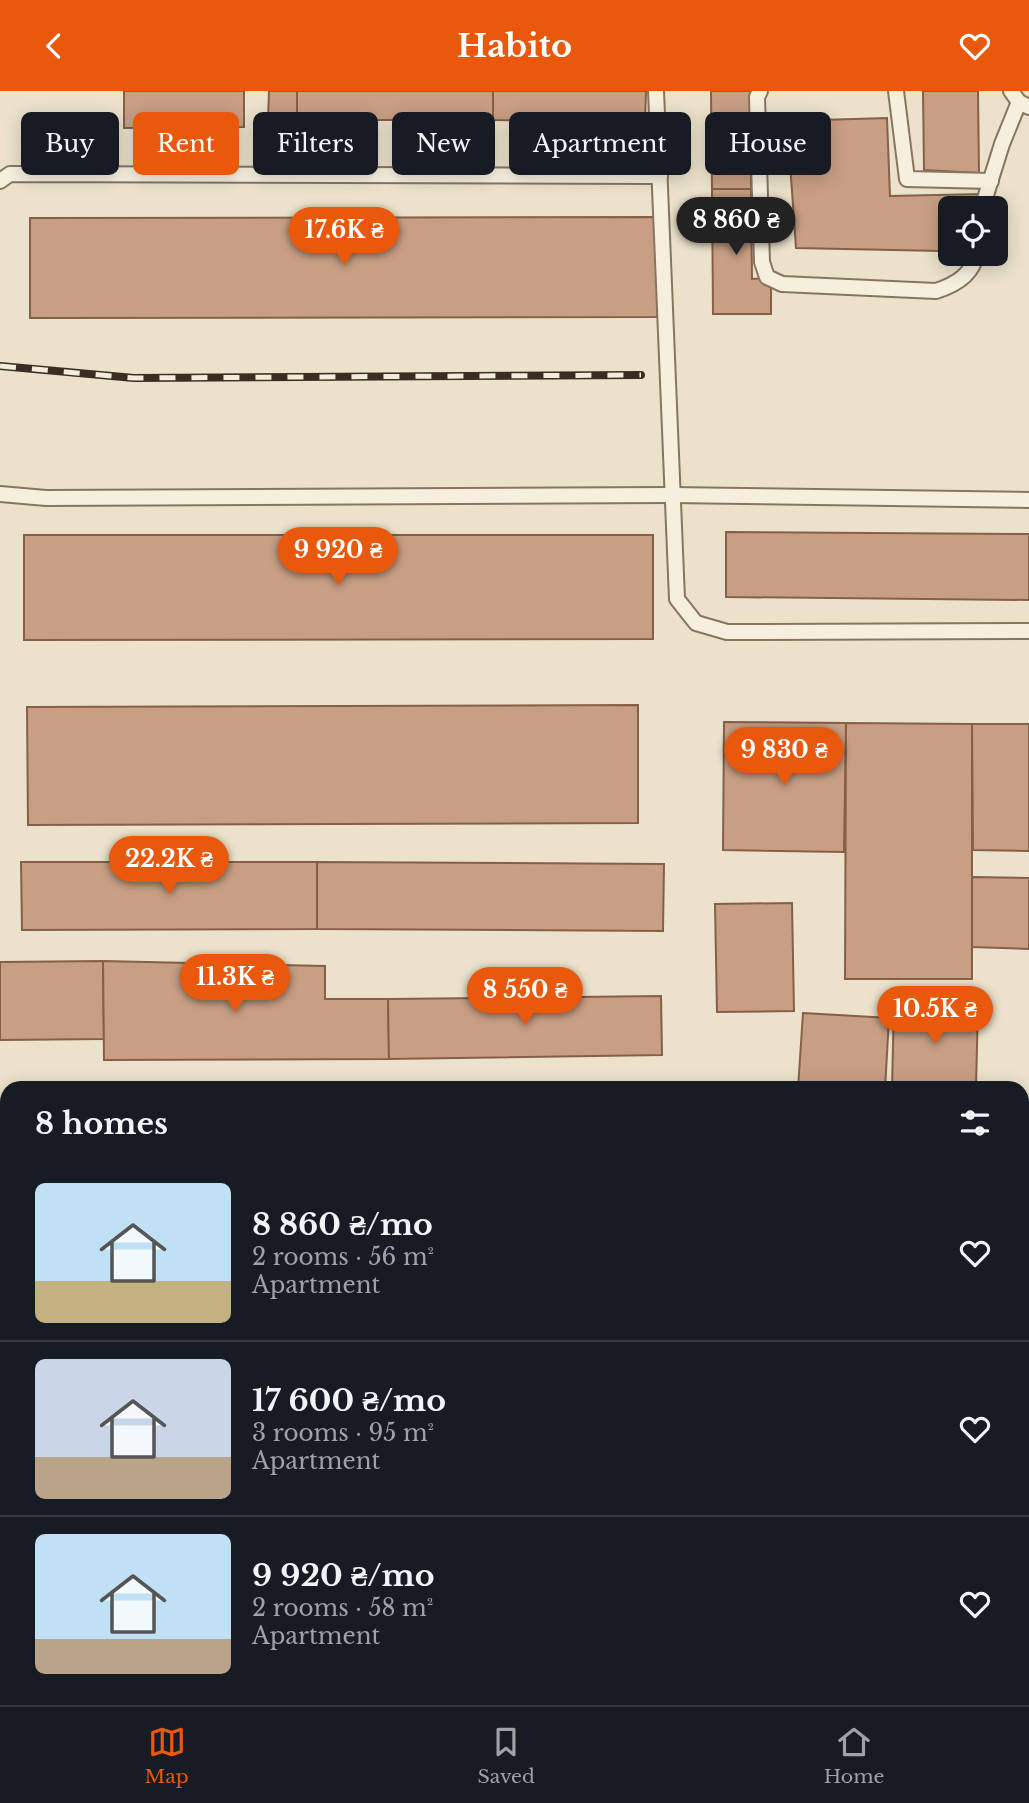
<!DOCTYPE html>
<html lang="en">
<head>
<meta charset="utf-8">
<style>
  :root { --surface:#171b24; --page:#242831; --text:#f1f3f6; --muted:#9ea1a6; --line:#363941; --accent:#ea580c }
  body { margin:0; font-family:"Libre Baskerville",serif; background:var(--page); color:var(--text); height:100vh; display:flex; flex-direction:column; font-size:26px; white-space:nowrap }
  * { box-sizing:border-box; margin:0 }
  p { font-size:23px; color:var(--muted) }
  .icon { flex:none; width:38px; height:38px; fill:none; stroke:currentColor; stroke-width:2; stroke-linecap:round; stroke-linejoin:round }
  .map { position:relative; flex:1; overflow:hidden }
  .side { position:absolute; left:0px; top:990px; width:1029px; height:625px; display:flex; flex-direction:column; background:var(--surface); border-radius:21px 21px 0 0; box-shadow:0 4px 18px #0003 }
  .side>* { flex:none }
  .guide { position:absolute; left:21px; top:21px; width:987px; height:63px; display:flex; gap:14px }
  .buttons { position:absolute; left:938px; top:105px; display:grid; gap:14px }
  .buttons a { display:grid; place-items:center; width:70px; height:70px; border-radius:10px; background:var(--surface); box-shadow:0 4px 18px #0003; font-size:35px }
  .price { position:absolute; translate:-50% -60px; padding:0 16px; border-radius:24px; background:var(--accent); color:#fff; font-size:23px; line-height:46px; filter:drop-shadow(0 2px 4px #0008) }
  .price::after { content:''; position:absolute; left:50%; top:42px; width:21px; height:16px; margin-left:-10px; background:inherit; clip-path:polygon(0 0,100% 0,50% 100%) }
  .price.on { background:#222; color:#fff }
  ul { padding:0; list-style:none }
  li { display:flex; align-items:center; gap:21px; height:175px; padding:0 35px }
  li+li { border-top:2px solid var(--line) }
  li span { display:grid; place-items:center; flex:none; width:196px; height:140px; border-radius:10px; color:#555 }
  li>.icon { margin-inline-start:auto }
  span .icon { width:84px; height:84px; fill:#fffc; stroke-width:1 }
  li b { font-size:30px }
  h2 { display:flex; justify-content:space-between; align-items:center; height:84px; padding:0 35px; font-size:30px }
  .tag { padding:0 24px; border-radius:10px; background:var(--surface); box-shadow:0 4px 18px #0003; font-size:24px; line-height:63px }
  .tag.on { background:var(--accent); color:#fff }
  header { display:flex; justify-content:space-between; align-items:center; height:91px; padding:0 35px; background:var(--accent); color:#fff; font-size:32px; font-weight:800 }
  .tab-bar { display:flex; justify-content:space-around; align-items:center; height:98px; border-top:2px solid var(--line); background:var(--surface); font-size:19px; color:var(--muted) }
  .tab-bar a { display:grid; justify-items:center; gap:4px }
  .tab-bar .on { color:var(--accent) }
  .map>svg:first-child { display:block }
  .building { fill:#c89f84; stroke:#865f47; stroke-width:2 }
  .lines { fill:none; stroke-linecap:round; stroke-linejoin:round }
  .service-casing { stroke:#887560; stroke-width:18 }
  .path { stroke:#887560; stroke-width:4.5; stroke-dasharray:5 3.5; stroke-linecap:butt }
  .service { stroke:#f7efde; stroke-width:14 }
  .rail-casing { stroke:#3a2d22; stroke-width:8 }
  .rail { stroke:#f4ecda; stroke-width:5; stroke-dasharray:16; stroke-linecap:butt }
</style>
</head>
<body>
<header><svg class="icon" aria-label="back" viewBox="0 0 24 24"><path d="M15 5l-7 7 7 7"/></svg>Habito<svg class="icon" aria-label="heart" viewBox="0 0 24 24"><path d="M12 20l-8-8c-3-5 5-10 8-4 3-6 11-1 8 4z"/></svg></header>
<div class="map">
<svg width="1029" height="1614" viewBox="0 0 1029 1614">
  <rect width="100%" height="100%" fill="#ece2cb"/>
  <!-- building -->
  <g class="building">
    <path d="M124,0H244V36L124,37Z"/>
    <path d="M269,0H297V29H268Z"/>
    <rect x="297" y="0" width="196" height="29"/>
    <path d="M493,0H646L645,31L493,29Z"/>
    <path d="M711,0H751V98H712Z"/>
    <path d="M923,0H978L979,82L924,79Z"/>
    <path d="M887,27L890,105L982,103L980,117H950V157L941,160L796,157L787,30Z"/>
    <path d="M712,98H751L752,188L771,187V223H713Z"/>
    <path d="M657,126V226L30,227V127Z"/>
    <path d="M726,441L1029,443V509L726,506Z"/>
    <path d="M24,444H653V548L24,549Z"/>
    <path d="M638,614V732L28,734L27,616Z"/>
    <path d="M724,631L846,632L844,761L723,759Z"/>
    <path d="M846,632L972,633V888H845Z"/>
    <path d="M972,633H1029V760L973,759Z"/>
    <path d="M21,771H317V838L22,839Z"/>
    <path d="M317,771L664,773L663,840L317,838Z"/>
    <path d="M972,786L1029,787V858L972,856Z"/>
    <path d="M792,812L794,920L717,921L715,813Z"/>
    <path d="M103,870L104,948L0,949V871Z"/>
    <path d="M103,870L325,875V908H388L389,968L104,969Z"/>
    <path d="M661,905L662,964L389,968L388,908Z"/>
    <path d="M894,910L978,913L976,998H892Z"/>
    <path d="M803,922L889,927L885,998H798Z"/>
    <path d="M1022,1114L1028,1208L1022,1209Z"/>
    <rect x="0" y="1208" width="7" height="101"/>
    <path d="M1028,1208L1029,1282H1022V1209Z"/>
    <rect x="1022" y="1336" width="7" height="56"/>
    <rect x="0" y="1346" width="7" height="46"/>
  </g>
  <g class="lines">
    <defs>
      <g id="service">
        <path d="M656,0L677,508L696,532L727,541L1029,540"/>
        <path d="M760,0L757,6L762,171L767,186L782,193L936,200C955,194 973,184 976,163"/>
        <path d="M896,0L907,88L991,90"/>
        <path d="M1011,0L1019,11L1029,16"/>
        <path d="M0,90L10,83L660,85"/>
        <path d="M982,117L1002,53L1019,11"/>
        <path d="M0,403L46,407L670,404L1029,409"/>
      </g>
    </defs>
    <!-- service casing -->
    <use href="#service" class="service-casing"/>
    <!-- path -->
    <g class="path">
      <path d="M0,1527L7,1528"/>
      <path d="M1022,1596H1029"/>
    </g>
    <!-- service -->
    <use href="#service" class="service"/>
    <defs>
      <g id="rail">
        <path d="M0,275L134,287L641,284"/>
        <path d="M0,1193H7"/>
      </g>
    </defs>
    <!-- rail casing -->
    <use href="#rail" class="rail-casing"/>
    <!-- rail -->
    <use href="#rail" class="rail"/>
  </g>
</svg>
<div class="buttons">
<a><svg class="icon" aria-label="locate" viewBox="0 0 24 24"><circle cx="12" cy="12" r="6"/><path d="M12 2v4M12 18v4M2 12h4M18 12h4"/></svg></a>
</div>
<b class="price on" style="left:736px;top:166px">8 860 ₴</b>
<b class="price" style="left:344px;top:176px">17.6K ₴</b>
<b class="price" style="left:338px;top:496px">9 920 ₴</b>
<b class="price" style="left:784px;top:696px">9 830 ₴</b>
<b class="price" style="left:169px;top:805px">22.2K ₴</b>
<b class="price" style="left:235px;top:923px">11.3K ₴</b>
<b class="price" style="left:525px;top:936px">8 550 ₴</b>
<b class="price" style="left:935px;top:955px">10.5K ₴</b>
<div class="guide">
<a class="tag">Buy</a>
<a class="tag on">Rent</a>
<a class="tag">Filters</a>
<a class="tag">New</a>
<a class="tag">Apartment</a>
<a class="tag">House</a>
</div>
<section class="side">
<h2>8 homes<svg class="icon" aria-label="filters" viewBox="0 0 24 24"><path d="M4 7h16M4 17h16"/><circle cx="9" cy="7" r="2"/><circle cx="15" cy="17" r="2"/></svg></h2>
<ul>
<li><span style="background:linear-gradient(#bfe0f5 70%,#c2b280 0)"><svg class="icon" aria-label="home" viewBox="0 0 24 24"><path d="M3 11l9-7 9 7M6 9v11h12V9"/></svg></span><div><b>8 860 ₴/mo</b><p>2 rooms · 56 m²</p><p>Apartment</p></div><svg class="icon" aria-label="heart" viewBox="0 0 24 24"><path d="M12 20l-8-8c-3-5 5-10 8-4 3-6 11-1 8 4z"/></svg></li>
<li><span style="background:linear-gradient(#c9d6e8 70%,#b9a48a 0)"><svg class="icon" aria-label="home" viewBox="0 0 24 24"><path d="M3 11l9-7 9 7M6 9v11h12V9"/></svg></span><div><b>17 600 ₴/mo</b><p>3 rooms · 95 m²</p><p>Apartment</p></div><svg class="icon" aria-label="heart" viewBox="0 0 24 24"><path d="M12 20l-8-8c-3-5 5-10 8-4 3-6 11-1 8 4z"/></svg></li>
<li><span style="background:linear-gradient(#bfe0f5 75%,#b9a48a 0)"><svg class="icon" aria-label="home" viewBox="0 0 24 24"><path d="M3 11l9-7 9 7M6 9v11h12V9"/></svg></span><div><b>9 920 ₴/mo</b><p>2 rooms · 58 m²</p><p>Apartment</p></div><svg class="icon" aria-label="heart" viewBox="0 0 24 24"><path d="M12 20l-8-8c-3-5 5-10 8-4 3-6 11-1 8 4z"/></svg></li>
</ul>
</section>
</div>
<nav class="tab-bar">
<a class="on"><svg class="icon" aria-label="map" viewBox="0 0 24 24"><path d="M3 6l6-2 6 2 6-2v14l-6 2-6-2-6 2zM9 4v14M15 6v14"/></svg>Map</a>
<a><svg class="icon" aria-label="saved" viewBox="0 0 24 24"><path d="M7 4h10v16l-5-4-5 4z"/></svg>Saved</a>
<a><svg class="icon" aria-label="home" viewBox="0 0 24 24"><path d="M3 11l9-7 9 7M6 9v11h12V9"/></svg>Home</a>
</nav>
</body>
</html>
